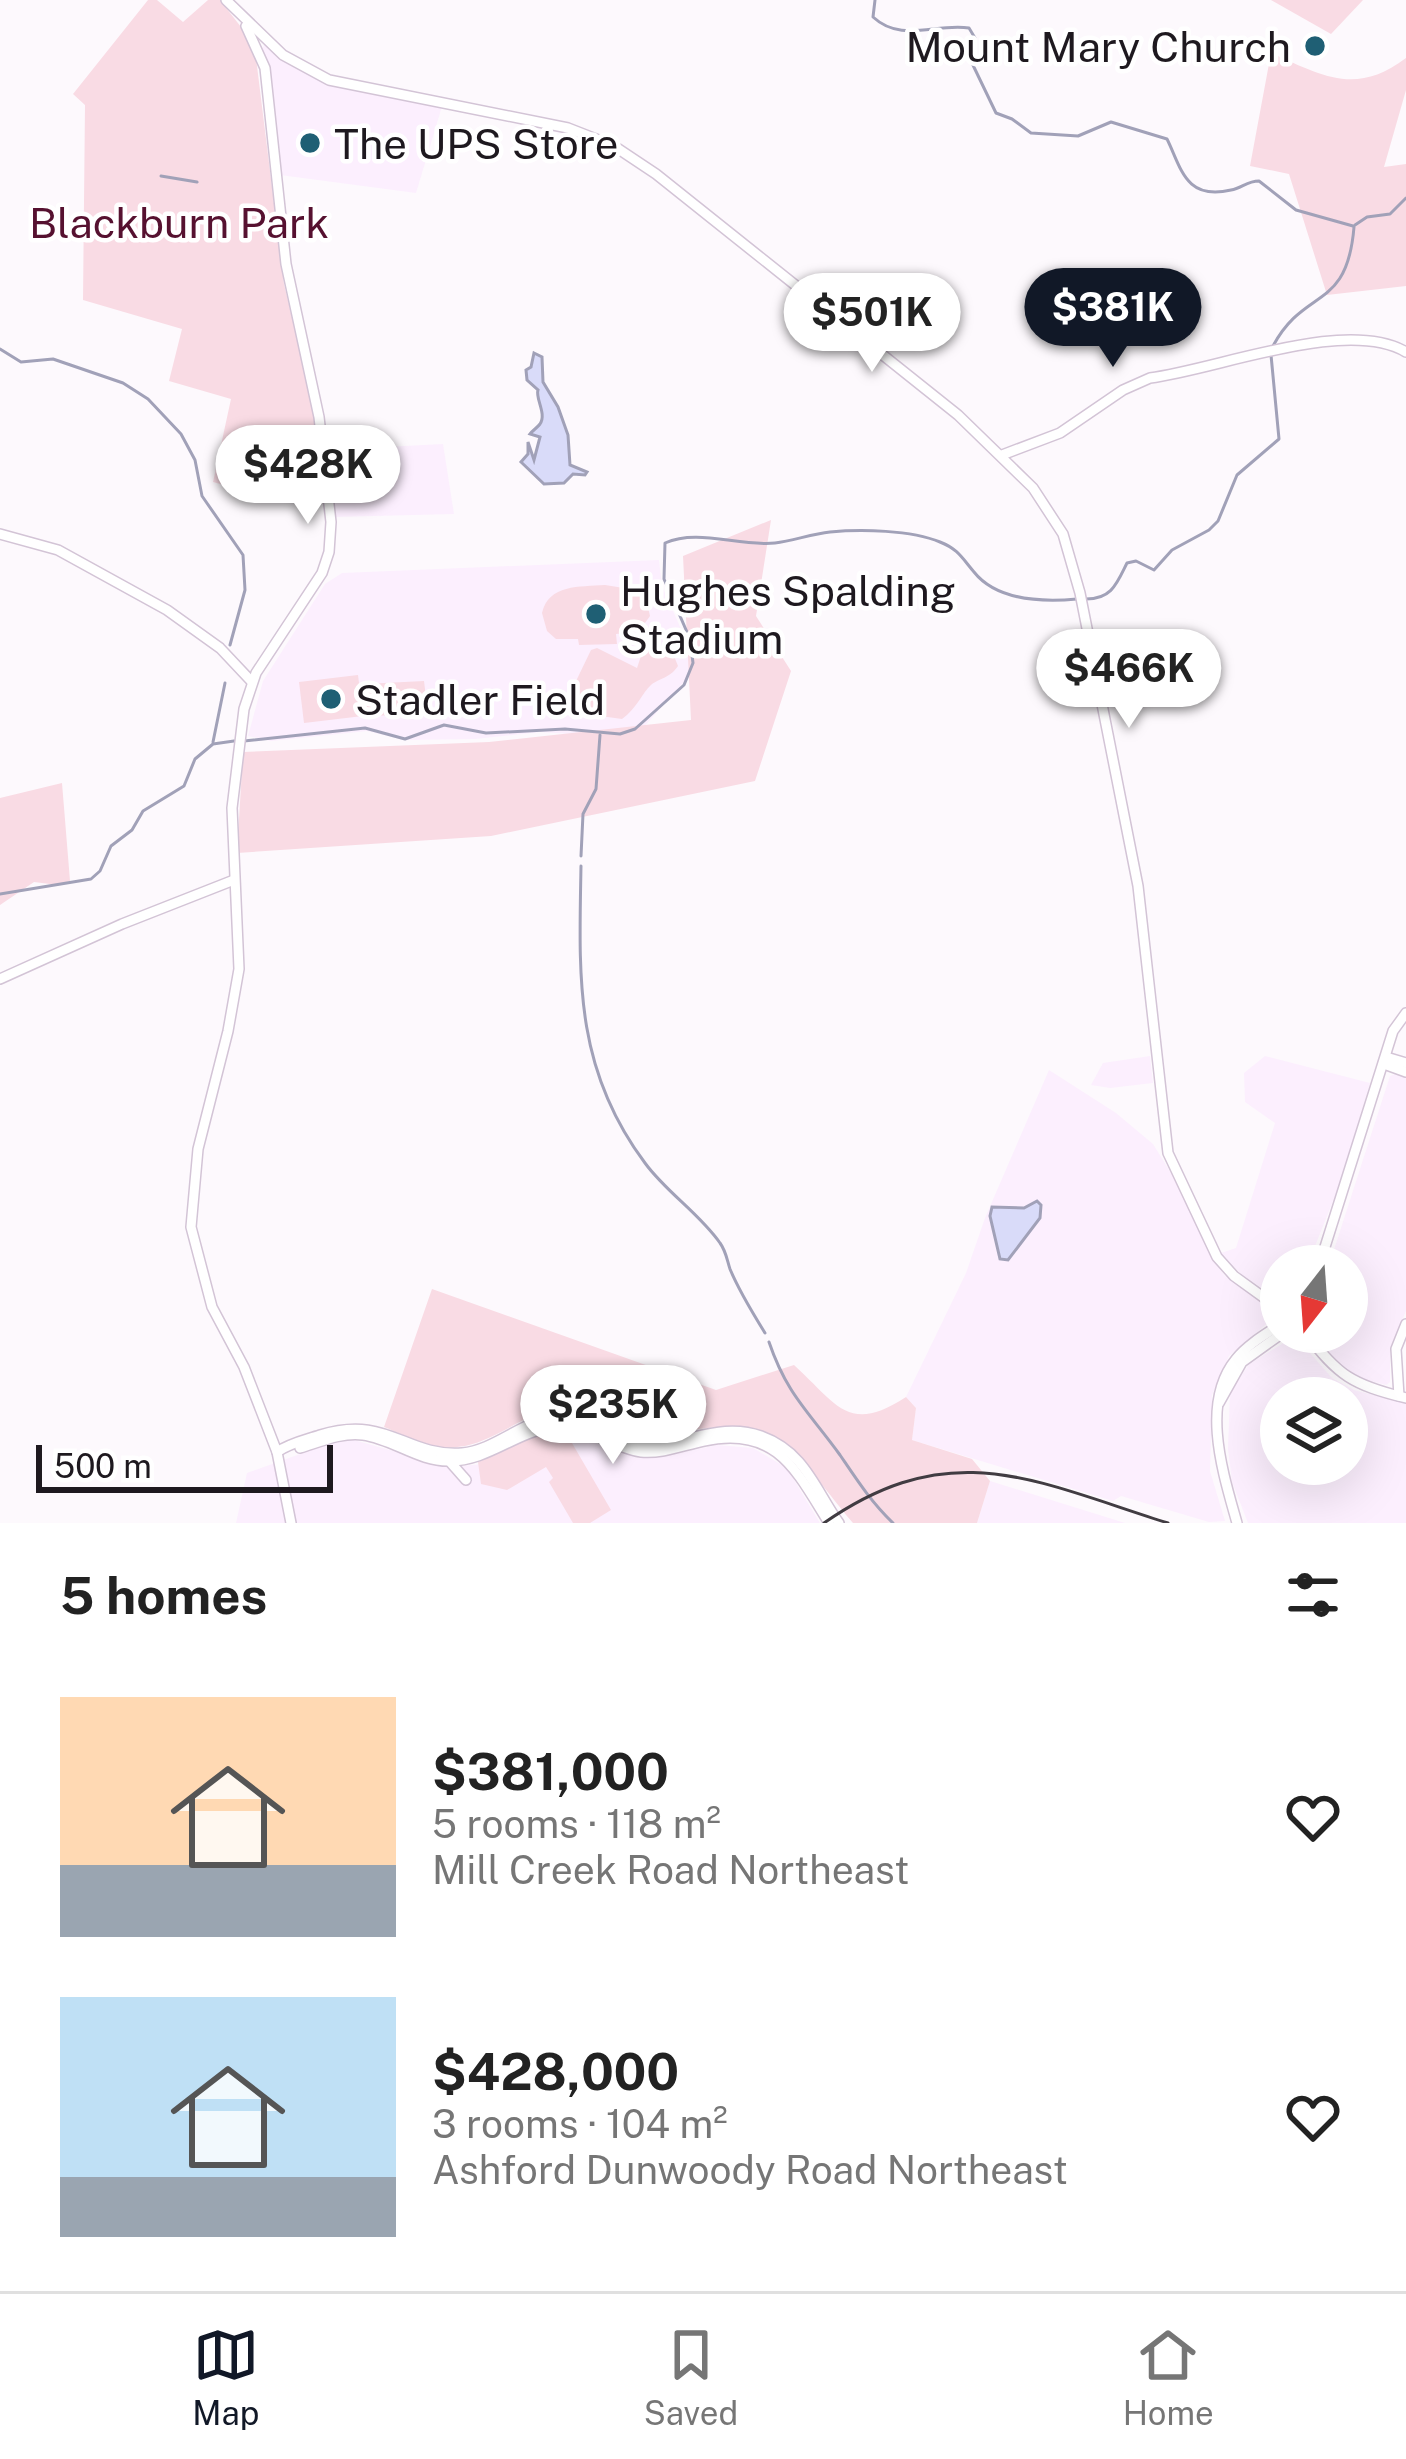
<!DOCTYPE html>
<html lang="en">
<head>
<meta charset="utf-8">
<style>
  :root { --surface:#fff; --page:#f6f6f6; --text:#222; --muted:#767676; --line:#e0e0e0; --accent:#111827 }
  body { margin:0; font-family:"Public Sans",sans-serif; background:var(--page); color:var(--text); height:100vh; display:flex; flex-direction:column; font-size:45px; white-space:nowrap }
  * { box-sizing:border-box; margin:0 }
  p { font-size:39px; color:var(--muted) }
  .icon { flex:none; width:66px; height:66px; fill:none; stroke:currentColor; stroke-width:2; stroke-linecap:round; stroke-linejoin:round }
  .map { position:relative; height:1523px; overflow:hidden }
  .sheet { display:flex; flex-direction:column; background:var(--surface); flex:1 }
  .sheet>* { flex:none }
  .needle { width:78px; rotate:197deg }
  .fabs { position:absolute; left:1260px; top:1245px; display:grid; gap:24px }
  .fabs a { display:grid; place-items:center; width:108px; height:108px; border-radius:50%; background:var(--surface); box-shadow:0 12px 48px #0002; font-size:60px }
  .scale { position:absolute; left:36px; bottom:30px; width:297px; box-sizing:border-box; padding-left:12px; border:6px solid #1e191f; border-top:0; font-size:33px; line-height:42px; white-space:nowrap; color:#1e191f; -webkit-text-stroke:9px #fff; paint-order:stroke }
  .price { position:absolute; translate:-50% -102px; padding:0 27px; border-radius:42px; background:#fff; color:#222; font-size:39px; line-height:78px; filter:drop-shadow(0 3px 6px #0008) }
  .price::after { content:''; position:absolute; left:50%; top:72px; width:36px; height:27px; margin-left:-18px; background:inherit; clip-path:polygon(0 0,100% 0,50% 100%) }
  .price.current { background:var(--accent); color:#fff }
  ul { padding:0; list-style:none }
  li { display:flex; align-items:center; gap:36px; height:300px; padding:0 60px }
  li span { display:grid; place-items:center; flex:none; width:336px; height:240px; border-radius:0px; color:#555 }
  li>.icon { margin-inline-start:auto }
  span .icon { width:144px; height:144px; fill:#fffc; stroke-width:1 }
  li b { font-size:51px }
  h2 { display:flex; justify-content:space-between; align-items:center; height:144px; padding:0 60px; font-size:51px }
  .menu { display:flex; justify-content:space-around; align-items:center; height:168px; border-top:3px solid var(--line); background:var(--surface); font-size:33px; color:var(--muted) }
  .menu a { display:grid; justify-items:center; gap:6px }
  .menu .current { color:var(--accent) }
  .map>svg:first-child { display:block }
  .built { fill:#fceffe; fill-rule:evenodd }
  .green { fill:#f9dbe4 }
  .water { fill:#d9dbf9; stroke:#a1a1b8; stroke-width:3 }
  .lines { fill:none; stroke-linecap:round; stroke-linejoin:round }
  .stream { stroke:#a1a1b8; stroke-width:3 }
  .secondary-casing { stroke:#d3c4d6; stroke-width:12 }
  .secondary { stroke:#fff; stroke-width:9 }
  .rail { stroke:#413c42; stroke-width:3 }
  .poi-dot { fill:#1f5f74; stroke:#fff; stroke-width:4.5 }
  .labels { text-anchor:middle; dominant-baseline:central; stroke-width:9; stroke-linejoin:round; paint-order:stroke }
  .poi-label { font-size:42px; fill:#1e191f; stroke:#fff; text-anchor:start }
  .park-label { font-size:42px; fill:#561130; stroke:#fff }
</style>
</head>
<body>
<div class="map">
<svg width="1406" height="1523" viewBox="0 0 1406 1523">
  <rect width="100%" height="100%" fill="#fdf9fd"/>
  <!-- built -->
  <g class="built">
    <path d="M266,40L331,78L443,103L416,193L280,175L273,94L262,50Z"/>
    <path d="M443,444L454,514L333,517L327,450Z"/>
    <path d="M659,560L662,586L685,638L694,649L692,673L634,738L540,732L475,739L404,740L367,731L271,741L248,736L263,681L325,584L342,573Z"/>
    <path d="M1150,1056L1153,1083L1110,1088L1091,1085L1103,1063Z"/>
    <path d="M1265,1056L1370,1083L1339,1186L1307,1266H1281V1301L1242,1275L1221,1253L1236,1248L1275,1123L1245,1102L1244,1073Z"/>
    <path d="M1049,1070L1116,1113L1153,1144L1184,1194L1212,1259L1225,1276L1278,1314L1229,1356L1212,1395L1210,1471L1225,1521L1209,1522L1121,1496L1113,1501L912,1440L916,1408L906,1397L966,1273L985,1218Z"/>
    <path d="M1395,1074L1406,1077V1311L1390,1348V1382L1386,1385L1362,1379L1337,1365L1315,1332H1347V1266H1330L1331,1259L1390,1076Z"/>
    <path d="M1295,1336L1332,1378L1354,1390L1406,1403V1523H1248L1232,1482L1228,1449L1230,1393L1249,1364ZM1281,1398H1347V1464H1281Z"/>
    <path d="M566,1432L637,1458L661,1457L717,1445L753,1448L787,1468L820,1523H236L247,1473L331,1443L354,1440L451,1467L482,1464L542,1433Z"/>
    <path d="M990,1481L1125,1523H977Z"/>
  </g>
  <!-- green -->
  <g class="green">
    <path d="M148,0H157L183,22L208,0H220L241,27L256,58L284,284L312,401L324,489L270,498L213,482L231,399L169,381L182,329L83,300L85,105L73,94Z"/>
    <path d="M1271,0H1363L1331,34Z"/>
    <path d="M1271,53C1323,76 1356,96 1406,58V90L1384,167L1406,164V286L1327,295L1289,174L1250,166Z"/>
    <path d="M771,520L756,616L791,671L755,781L491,836L237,853L243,752L489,742L691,720L683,556Z"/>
    <path d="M605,585L636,590L645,595L650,616L639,631L616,634L617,644L579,645L578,639H556L547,631L542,613C549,584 579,587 605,585Z"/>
    <path d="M644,647L672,651L678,666C669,679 661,677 651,685C643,692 636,709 622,719L586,714L564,706L591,650L597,648L637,668Z"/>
    <path d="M358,675L363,716L304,723L299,682Z"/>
    <path d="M424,681L428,714L368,716L364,684Z"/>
    <path d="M62,783L70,881L58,885L34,882L0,905V798Z"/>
    <path d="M432,1289L716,1390L794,1365C837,1404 848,1435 906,1397L916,1408L912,1440L972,1459L990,1481L977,1523H853C806,1468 783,1416 699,1429C681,1432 664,1442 645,1439C608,1435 579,1405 539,1414C525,1418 511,1427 497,1434C450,1458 430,1446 384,1427Z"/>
    <path d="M565,1431L611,1510L590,1523H573L549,1482L553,1478L546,1467L507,1490L481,1484L478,1462L537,1434Z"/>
  </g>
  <!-- water -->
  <g class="water">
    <path d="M534,353L542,357L543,382L558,407L568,435L570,465L587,472L585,475L573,474L564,483L544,484L521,462L528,454V442L534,460L540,437L530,434C533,430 537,428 540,424C547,414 535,398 538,390L527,380L526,370L531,367Z"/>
    <path d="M1037,1201L1041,1205L1040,1218L1008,1260L1000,1259L990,1216L992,1207L1024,1208Z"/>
  </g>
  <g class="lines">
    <!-- stream -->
    <g class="stream">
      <path d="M875,0L873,17C901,43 935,23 969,28L975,38L971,61L996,113L1012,119L1031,133L1078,136L1111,122L1167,139C1181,167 1185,201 1231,190C1242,188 1247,181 1259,181L1296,210L1353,226"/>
      <path d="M161,176L197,182"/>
      <path d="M1355,225L1367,217L1390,214L1406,198"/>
      <path d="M1273,346C1305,286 1347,312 1354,227"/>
      <path d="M0,349L21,362L53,359L123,383L148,399L181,434L195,460L202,496L243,555L245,590L230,645"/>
      <path d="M1086,599C1112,599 1117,583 1127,563L1136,561L1154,570L1172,550L1209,530L1218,521L1237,475L1279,439L1271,355"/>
      <path d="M244,741L365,728L405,739L444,725L486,733L565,729L620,734L635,729L684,685L693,663L690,639L664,579L665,543C698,528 739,547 775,543C793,541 811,534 830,532C861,529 911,530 940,542C958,549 962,558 974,572C997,601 1044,602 1077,599"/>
      <path d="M213,742L225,683"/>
      <path d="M581,856L583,814L596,789L600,735"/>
      <path d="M581,866C579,977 574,1068 645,1163C666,1192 699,1213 720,1243C726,1251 727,1260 730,1269C739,1291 752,1312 765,1333"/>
      <path d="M0,894L91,879L100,871L111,846L132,830L143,811L184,786L195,759L213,744L234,741"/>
      <path d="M769,1342C787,1395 809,1412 840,1455C857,1480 871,1502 893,1523"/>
    </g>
    <defs>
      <g id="secondary">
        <path d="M226,0L283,55L329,80L568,128L614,146L656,174L958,415L1033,488L1063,534L1080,593L1138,886L1168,1153L1217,1257L1234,1276L1281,1310"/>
        <path d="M246,26L265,68L286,264L319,417L331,522L329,552L322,573L256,673L244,709L232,808L239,969L228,1031L198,1149L191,1227L212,1307L244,1367L277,1452L291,1523"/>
        <path d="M1002,455L1060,433L1123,390L1150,378C1219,369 1346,317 1406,352"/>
        <path d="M0,534L58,550L167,610L220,648L252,682"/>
        <path d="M0,979L122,924L234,880"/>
        <path d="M1386,1057L1406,1063"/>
        <path d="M1384,1064L1406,1072"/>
        <path d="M1319,1266L1393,1031L1406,1013"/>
        <path d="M1305,1332C1338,1376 1353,1385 1406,1398"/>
        <path d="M1399,1396L1396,1349L1406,1324"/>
        <path d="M1219,1403L1242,1362L1284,1332"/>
        <path d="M300,1448C320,1442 342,1432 363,1435C393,1439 419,1462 450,1461C488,1461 517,1431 554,1427C585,1423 611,1448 641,1452C663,1454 684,1445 704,1441C777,1425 797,1472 829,1523"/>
        <path d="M277,1452C290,1443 305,1440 320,1435C388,1414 405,1457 462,1453C496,1450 522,1420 556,1418C588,1415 613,1442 644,1444C685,1446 719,1421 761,1436C805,1452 815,1489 839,1523"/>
        <path d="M451,1463L466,1480"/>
        <path d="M1237,1523C1223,1473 1200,1403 1236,1359C1248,1344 1266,1334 1281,1324"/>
      </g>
    </defs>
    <!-- secondary casing -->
    <use href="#secondary" class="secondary-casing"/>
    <!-- secondary -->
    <use href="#secondary" class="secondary"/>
    <!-- rail -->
    <path class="rail" d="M824,1523C952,1434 1034,1481 1168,1523"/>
  </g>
  <!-- markers -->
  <g class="poi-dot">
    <circle cx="1315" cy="46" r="12"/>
    <circle cx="310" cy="143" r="12"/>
    <circle cx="596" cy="614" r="12"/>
    <circle cx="331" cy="699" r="12"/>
  </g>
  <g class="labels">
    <!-- poi labels -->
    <g class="poi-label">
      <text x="1291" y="46" text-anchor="end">Mount Mary Church</text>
      <text x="334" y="143">The UPS Store</text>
      <text x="620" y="590">Hughes Spalding<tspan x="620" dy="48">Stadium</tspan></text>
      <text x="355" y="699">Stadler Field</text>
    </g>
    <!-- park labels -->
    <g class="park-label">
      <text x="179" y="222">Blackburn Park</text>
    </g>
  </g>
</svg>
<div class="fabs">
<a><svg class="needle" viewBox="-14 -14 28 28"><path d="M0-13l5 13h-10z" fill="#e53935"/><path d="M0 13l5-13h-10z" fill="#767676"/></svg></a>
<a><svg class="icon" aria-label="layers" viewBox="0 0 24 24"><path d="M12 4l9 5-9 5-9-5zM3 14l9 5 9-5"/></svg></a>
</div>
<div class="scale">500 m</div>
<b class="price current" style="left:1113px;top:370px">$381K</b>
<b class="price" style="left:872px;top:375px">$501K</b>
<b class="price" style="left:308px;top:527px">$428K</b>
<b class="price" style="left:1129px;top:731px">$466K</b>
<b class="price" style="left:613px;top:1467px">$235K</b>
</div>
<section class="sheet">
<h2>5 homes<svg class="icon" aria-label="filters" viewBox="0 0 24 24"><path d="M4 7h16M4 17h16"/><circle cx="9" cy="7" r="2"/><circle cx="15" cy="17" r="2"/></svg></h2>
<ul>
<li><span style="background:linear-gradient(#ffd9b3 70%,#9aa5b1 0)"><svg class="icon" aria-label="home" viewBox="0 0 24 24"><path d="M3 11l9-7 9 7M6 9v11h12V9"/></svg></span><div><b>$381,000</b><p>5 rooms · 118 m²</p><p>Mill Creek Road Northeast</p></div><svg class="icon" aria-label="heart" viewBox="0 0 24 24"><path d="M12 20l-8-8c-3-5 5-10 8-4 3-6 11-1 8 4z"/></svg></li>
<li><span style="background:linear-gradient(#bfe0f5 75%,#9aa5b1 0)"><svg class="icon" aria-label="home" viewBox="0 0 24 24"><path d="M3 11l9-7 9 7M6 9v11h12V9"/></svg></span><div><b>$428,000</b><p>3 rooms · 104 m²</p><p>Ashford Dunwoody Road Northeast</p></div><svg class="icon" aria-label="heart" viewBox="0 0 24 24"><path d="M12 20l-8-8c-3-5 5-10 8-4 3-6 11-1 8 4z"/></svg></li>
</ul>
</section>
<nav class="menu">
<a class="current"><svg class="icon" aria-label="map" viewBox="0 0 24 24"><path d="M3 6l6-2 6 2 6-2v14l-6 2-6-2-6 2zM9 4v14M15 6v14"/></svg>Map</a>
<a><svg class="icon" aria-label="saved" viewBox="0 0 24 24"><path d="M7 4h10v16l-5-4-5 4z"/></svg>Saved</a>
<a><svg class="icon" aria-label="home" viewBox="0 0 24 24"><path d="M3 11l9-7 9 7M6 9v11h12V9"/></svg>Home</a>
</nav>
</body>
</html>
